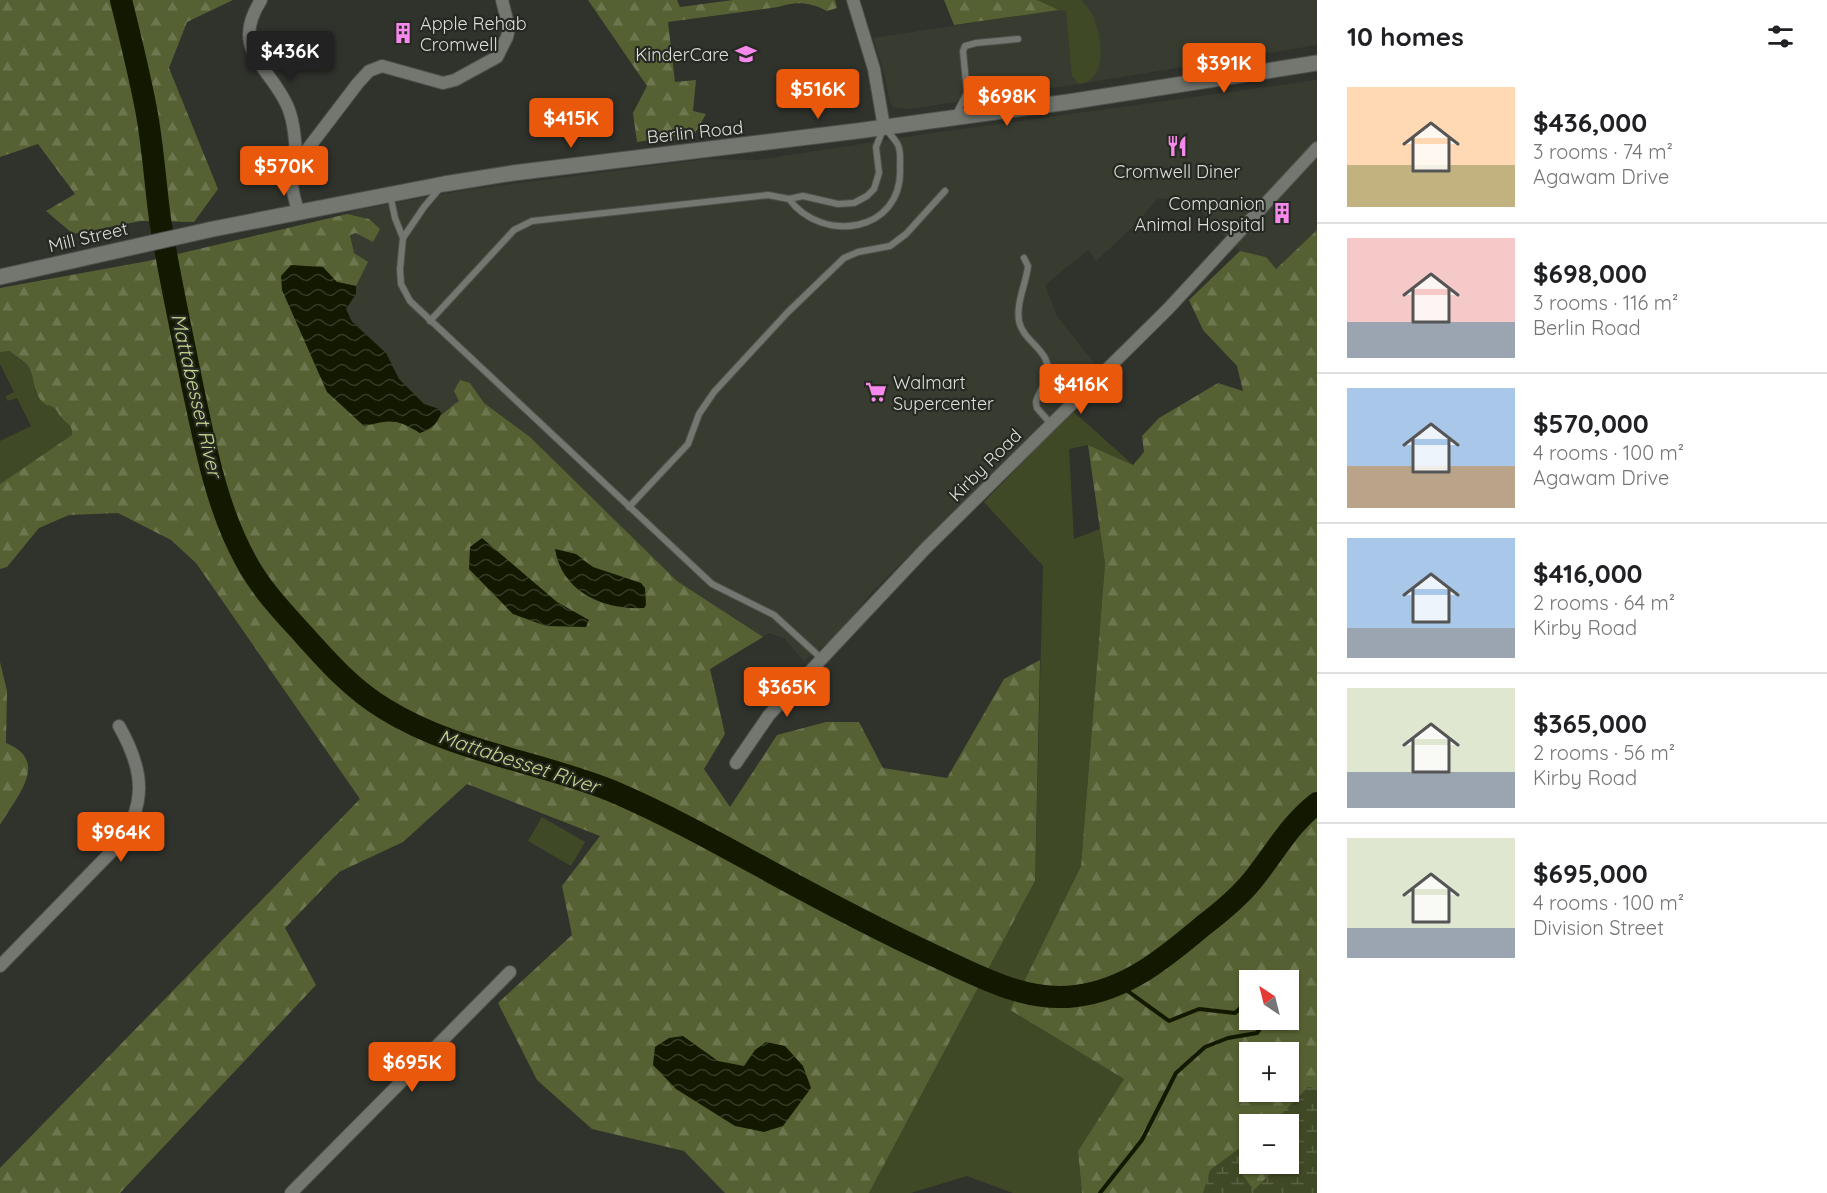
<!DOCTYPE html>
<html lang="en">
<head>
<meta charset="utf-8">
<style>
  :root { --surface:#fff; --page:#f6f6f6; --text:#202124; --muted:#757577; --line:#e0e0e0; --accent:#ea580c }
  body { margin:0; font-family:Quicksand,sans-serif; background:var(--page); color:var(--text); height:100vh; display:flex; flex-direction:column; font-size:22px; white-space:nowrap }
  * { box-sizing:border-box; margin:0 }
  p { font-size:20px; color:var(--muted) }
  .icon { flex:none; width:33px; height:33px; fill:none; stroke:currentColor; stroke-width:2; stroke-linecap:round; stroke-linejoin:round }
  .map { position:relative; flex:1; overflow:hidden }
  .drawer { display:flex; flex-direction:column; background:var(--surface); width:510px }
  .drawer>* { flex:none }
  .needle { width:39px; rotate:325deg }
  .fabs { position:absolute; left:1239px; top:970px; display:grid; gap:12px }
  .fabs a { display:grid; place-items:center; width:60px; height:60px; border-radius:0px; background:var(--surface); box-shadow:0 2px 4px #0004; font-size:30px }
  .price { position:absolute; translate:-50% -51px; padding:0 14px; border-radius:6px; background:var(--accent); color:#fff; font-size:20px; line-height:39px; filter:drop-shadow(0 2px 3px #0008) }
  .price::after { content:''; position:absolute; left:50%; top:36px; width:18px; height:14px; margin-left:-9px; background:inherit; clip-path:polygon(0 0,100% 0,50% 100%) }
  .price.current { background:#222; color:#fff }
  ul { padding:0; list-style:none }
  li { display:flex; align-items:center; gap:18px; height:150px; padding:0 30px }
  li+li { border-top:2px solid var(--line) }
  li span { display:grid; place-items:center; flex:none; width:168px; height:120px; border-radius:0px; color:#555 }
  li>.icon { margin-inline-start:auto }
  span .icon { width:72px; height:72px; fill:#fffc; stroke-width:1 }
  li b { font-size:26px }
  h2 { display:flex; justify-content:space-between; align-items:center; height:72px; padding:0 30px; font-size:26px }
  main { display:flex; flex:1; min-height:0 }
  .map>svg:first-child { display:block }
  .built { fill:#383c30 }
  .grass { fill:#404925 }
  .forest { fill:url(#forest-firs); fill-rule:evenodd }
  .wetland { fill:url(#wetland-marsh) }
  .water { fill:url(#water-waves) }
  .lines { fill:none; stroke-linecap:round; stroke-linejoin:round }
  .stream { stroke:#121900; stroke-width:4 }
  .river { stroke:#121900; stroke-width:22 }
  .service-casing { stroke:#4f504c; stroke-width:8 }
  .minor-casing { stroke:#4f504c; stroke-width:14 }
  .secondary-casing { stroke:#4f504c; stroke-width:17 }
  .service { stroke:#747770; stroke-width:6 }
  .minor { stroke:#747770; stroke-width:12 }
  .secondary { stroke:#747770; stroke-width:15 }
  .labels { text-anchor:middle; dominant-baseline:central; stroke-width:4.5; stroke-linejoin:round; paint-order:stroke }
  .poi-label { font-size:18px; fill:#dedfdb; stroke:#262822; text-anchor:start }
  .street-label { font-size:18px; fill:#dedfdb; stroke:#262822 }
  .water-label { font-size:20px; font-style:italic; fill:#c4d88d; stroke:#262822 }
</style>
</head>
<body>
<main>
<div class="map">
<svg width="1317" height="1193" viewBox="0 0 1317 1193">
  <defs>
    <pattern id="forest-firs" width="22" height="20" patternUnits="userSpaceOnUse" patternTransform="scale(1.5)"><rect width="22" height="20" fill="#556132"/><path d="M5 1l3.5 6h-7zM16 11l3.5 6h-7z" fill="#6d774f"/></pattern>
    <pattern id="wetland-marsh" width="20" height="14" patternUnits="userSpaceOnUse" patternTransform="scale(1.5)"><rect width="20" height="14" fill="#404925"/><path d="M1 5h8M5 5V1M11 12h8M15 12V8" fill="none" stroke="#5b6344"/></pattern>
    <pattern id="water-waves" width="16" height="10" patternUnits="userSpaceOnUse" patternTransform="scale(1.5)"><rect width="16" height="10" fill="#121900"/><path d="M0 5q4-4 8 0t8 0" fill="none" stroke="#343a25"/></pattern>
  </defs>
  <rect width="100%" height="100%" fill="#30322c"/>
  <!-- built -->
  <g class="built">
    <path d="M1037,0H1317V45L1079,84L908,109L894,107L890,102L883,69L873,38L1058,10Z"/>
    <path d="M1317,80V230L1276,269L1266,257L1240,251L1192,202L1158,198L1135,225L1096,261L1088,250L1045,285L1057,316L1098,368L872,592L835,637L804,661L784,638L769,633L763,637L677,581L530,437L484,403L470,383L459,401L441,413L439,409L424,404L399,379L386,353L350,319L346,309L356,294V286L367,262L354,253L350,235L356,233L369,219L347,214L357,210L465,190L707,159L757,160L926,134Z"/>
  </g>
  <!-- grass -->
  <g class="grass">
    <path d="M1037,0H1081C1084,4 1088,7 1090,11C1102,30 1110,81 1079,84L1072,76L1066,11L1059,10Z"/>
    <path d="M10,351L28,366L34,377L35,391L39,398L55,407L62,419L69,423L73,428V435L0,484V441L31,426L17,398L7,401L6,396L14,392L0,364V352Z"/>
    <path d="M1073,411L1133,465L1088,445L1069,449L1074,539L1100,529L1105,564L1081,866L1010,1010L1124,1079L1078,1151L1082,1193H1013L967,1176L911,1193H869L1035,881L1043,566L984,502Z"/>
    <path d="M542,817L585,842L571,866L528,841Z"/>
  </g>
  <!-- forest -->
  <g class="forest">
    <path d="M0,0H233L187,22L169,68L218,189L194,222L141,221L73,234L46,211L75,194L38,144L0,157Z"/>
    <path d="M588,0H677L680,7L733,0H835L837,8L827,11C810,2 796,1 778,7L668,22L675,82L696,80L693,111L706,114L695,133L637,142L633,113L647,86Z"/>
    <path d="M944,0H1037L1059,10L954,25Z"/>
    <path d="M347,214L369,219L380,229L373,242L356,233L350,235L354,253L368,262L356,286L337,282L364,425C391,420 396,418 420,433C435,422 444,411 459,401L454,391L460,380L470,383L484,403L530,437L677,581L763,637L710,669L725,734L704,769L730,807L777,735L826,722H859L883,768L947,778L1004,679L1040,660L1035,881L869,1193H725L684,1151L592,1129L537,1080L498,1003L572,935L562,886L600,836L467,784L403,842L339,872L285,928L316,985L120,1193H0V1168L360,799L196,563L171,540L118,513L69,515L39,528L7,567L0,569V484L72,435C73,424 67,425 61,417C58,414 57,409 53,407C48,404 49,407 44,403C32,394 36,378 28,366C25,362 14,355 10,351L0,352V288L148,261Z"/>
    <path d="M1317,230V1193H1082L1078,1151L1124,1079L1010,1010L1081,866L1105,564L1088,445L1133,465L1144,452L1142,436L1159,418L1218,383L1243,391L1237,366L1203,330L1189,300L1240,251L1266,257L1276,269ZM1250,981H1288V1020H1250ZM1250,1053H1288V1092H1250ZM1250,1125H1288V1164H1250Z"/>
    <path d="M0,662L7,691L6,743C51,761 16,797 0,825Z"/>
  </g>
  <!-- wetland -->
  <path class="wetland" d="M1308,1087L1317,1088V1193H1203L1210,1170L1241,1147L1250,1151L1240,1172L1254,1190L1280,1164H1288L1289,1151L1293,1132L1289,1129L1288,1125H1282L1275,1121Z"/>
  <!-- water -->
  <g class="water">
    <path d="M291,265L323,267L337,282L356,286V294L346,309L352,322L386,353L399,379L424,404L439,409L441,413C437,425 431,429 420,433C396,418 391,420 364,426L327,392L282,290L281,276Z"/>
    <path d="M482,538L557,602L589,620L586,627L546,626L513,614L469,569L470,547Z"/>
    <path d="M555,549L576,554L593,567L641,583L645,588L646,605L644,608C603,610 562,592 555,549Z"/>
    <path d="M683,1036L718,1061L744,1066L755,1050L766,1042L785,1046L803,1066L811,1088L783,1126L764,1132L735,1126L676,1089L653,1065L655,1047L669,1038Z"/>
  </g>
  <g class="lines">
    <!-- stream -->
    <g class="stream">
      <path d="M1118,984L1169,1021L1199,1009L1235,1013L1250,999"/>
      <path d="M1100,1193L1142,1140L1176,1073L1205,1047L1228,1038L1257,1033L1266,1020"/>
    </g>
    <!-- river -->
    <path class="river" d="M121,0C130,36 139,72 146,109C153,145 155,183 160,219C169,275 181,329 192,384C205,444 216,507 246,561C261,589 282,611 303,634C328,662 353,690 385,709C454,752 538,761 612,791C666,814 718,843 769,871C824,901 879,930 935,956C979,976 1026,1003 1076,996C1127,990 1166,957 1204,925C1221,912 1238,898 1252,881C1275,853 1287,827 1317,803"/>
    <defs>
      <g id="service">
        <path d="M956,114L967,93L963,51L965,46L976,43L1018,39"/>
        <path d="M390,194L395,218L403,238L400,269L401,284L410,301L712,584L774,615L822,659"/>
        <path d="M403,238L424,207L440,188"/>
        <path d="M1024,258L1028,266C1026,284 1016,302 1019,321C1023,343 1054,351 1047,377C1045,386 1038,393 1036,402L1037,408L1051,424"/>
        <path d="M430,321L514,230L532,221L768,195L789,199L803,196L838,204L854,203L867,196L874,189L879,173L876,147L884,127C888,132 895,139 898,145C901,151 900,161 900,168C903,233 822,244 789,199"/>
        <path d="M629,507L688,444L699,414L714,392L787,313L844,258L858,252L890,246L906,234L945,191"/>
      </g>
      <g id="minor">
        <path d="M261,0C230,49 267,64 286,103C295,121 295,144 297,163"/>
        <path d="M853,0L874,69L884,127"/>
        <path d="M298,211C293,193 288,180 297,163L358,83L369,71L382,66L443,83L455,80L497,57L507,37L509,28L502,0"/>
        <path d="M736,763L769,715L878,599L926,548L1168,309L1317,148"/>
        <path d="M0,966L117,846C148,804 144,770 119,726"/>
        <path d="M291,1193L510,972"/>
      </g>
      <path id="secondary" d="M0,277L213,229L444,184L513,173L857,131L1068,102L1317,63"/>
    </defs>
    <!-- service casing -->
    <use href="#service" class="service-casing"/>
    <!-- minor casing -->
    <use href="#minor" class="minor-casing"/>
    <!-- secondary casing -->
    <use href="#secondary" class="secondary-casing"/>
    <!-- service -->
    <use href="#service" class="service"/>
    <!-- minor -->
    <use href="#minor" class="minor"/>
    <!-- secondary -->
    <use href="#secondary" class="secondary"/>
  </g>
  <!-- icons -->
  <defs>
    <symbol id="building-bare" viewBox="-9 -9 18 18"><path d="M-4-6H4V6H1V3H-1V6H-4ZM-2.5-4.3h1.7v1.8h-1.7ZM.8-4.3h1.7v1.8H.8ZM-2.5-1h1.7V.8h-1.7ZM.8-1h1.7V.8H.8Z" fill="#f788ec" stroke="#262822" stroke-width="2.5" paint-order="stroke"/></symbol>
    <symbol id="school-bare" viewBox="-9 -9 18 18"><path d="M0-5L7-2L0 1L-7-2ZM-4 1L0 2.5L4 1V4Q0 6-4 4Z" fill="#f788ec" stroke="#262822" stroke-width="2.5" paint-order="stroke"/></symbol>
    <symbol id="restaurant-bare" viewBox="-9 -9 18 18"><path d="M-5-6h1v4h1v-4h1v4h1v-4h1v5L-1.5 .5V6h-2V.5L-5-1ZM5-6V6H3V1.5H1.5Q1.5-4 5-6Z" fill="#f788ec" stroke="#262822" stroke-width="2.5" paint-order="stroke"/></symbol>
    <symbol id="supermarket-bare" viewBox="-9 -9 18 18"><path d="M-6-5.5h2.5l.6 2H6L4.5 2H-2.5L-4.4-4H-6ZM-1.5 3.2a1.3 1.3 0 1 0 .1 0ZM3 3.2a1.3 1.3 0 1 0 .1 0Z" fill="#f788ec" stroke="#262822" stroke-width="2.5" paint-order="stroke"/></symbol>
  </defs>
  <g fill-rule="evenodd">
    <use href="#building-bare" x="388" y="18" width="30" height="30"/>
    <use href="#school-bare" x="731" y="39" width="30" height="30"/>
    <use href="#restaurant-bare" x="1162" y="131" width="30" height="30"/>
    <use href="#building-bare" x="1267" y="198" width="30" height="30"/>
    <use href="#supermarket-bare" x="861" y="377" width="30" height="30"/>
  </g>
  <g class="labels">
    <!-- poi labels -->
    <g class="poi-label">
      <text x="420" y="23">Apple Rehab<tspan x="420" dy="21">Cromwell</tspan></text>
      <text x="729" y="54" text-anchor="end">KinderCare</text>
      <text x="1177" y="171" text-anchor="middle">Cromwell Diner</text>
      <text x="1265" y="203" text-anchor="end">Companion<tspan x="1265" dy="21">Animal Hospital</tspan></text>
      <text x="893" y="382">Walmart<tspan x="893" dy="21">Supercenter</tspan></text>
    </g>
    <!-- street labels -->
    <g class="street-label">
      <text transform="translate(695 132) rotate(-6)">Berlin Road</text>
      <text transform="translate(88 237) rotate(-13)">Mill Street</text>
      <text transform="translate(985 465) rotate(-45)">Kirby Road</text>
    </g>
    <!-- water labels -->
    <g class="water-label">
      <text transform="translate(197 395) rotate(77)">Mattabesset River</text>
      <text transform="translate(519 761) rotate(18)">Mattabesset River</text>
    </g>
  </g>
</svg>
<div class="fabs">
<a><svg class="needle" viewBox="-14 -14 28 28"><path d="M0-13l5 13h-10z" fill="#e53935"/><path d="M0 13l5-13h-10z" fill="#757577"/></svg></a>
<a>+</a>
<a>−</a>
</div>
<b class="price current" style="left:290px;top:82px">$436K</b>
<b class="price" style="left:1224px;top:94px">$391K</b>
<b class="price" style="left:818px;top:120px">$516K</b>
<b class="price" style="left:1007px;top:127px">$698K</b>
<b class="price" style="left:571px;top:149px">$415K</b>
<b class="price" style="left:284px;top:197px">$570K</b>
<b class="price" style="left:1081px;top:415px">$416K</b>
<b class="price" style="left:787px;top:718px">$365K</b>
<b class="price" style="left:121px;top:863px">$964K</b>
<b class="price" style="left:412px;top:1093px">$695K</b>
</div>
<section class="drawer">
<h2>10 homes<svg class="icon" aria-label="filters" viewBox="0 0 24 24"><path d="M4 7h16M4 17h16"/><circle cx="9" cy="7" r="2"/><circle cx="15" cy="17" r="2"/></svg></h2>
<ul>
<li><span style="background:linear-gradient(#ffd9b3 65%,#c2b280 0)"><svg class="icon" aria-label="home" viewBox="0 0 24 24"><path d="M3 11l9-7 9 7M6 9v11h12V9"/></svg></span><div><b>$436,000</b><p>3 rooms · 74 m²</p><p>Agawam Drive</p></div></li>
<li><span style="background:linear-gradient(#f6c9c9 70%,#9aa5b1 0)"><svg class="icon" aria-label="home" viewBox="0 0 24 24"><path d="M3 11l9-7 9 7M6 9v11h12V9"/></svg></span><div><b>$698,000</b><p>3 rooms · 116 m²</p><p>Berlin Road</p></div></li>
<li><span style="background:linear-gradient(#a9c7e8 65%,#b9a48a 0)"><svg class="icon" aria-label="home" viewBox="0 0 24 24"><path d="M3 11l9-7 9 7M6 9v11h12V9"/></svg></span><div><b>$570,000</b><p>4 rooms · 100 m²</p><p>Agawam Drive</p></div></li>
<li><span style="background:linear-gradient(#a9c7e8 75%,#9aa5b1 0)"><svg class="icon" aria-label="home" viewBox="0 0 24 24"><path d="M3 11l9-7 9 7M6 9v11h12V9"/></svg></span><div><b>$416,000</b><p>2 rooms · 64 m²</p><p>Kirby Road</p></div></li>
<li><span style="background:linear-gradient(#dfe7d0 70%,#9aa5b1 0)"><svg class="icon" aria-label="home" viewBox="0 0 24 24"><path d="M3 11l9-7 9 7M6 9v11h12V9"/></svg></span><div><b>$365,000</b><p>2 rooms · 56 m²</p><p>Kirby Road</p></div></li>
<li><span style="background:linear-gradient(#dfe7d0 75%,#9aa5b1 0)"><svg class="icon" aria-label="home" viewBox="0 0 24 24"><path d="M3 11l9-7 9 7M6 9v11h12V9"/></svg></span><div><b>$695,000</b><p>4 rooms · 100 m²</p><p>Division Street</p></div></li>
</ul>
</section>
</main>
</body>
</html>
